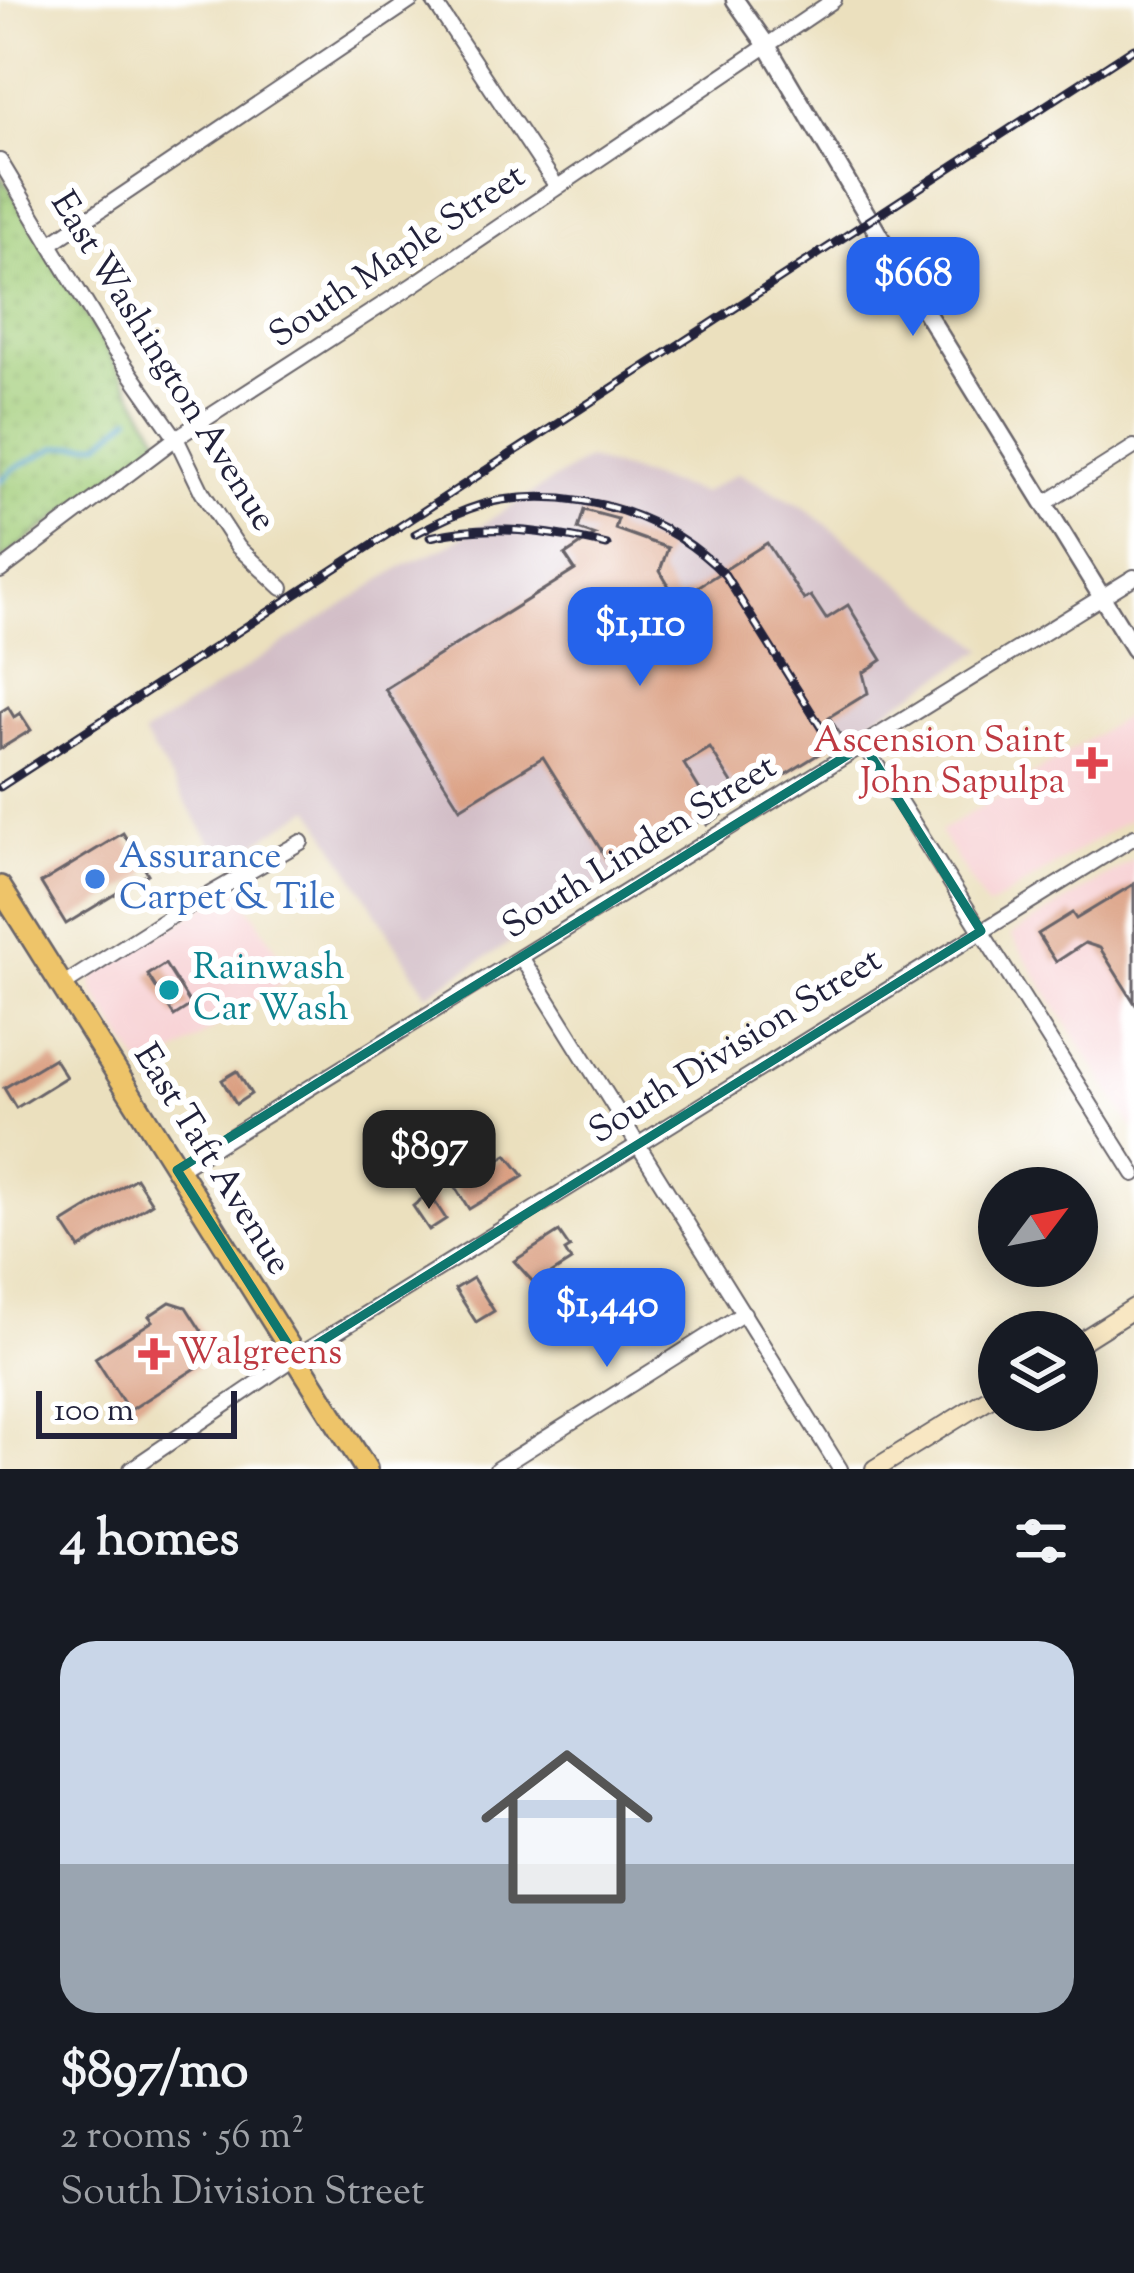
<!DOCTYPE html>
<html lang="en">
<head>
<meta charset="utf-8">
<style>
  :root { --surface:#171b24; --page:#242831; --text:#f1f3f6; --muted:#9ea1a6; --line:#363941; --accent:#2563eb }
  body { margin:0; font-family:"Sorts Mill Goudy",serif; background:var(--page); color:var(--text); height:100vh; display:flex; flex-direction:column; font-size:45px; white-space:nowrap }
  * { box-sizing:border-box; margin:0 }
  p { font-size:39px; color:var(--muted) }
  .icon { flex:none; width:66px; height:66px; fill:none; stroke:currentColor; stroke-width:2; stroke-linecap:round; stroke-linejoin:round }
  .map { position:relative; height:1469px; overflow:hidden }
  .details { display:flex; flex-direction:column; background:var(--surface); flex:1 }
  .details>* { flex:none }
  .needle { width:78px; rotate:58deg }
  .fabs { position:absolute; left:978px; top:1167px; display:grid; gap:24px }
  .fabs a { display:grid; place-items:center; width:120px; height:120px; border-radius:50%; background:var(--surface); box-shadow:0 6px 30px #0003; font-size:60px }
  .scale { position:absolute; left:36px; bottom:30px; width:201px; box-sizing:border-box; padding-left:12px; border:6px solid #22223b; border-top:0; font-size:33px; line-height:42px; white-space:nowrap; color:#22223b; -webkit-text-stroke:9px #fff; paint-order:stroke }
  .price { position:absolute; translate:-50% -102px; padding:0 27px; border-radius:24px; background:var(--accent); color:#fff; font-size:39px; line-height:78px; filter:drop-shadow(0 3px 6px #0008) }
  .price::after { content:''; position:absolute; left:50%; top:72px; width:36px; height:27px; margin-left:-18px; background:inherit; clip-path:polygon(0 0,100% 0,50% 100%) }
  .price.on { background:#222; color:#fff }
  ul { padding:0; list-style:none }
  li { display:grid; align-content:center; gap:24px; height:636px; padding:0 60px }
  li+li { border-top:3px solid var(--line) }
  li span { display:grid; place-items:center; height:372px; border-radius:36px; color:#555 }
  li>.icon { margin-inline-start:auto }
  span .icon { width:216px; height:216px; fill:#fffc; stroke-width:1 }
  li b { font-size:51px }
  h2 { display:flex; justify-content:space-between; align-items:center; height:144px; padding:0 60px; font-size:51px }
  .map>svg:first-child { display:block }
  .built { fill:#f7cfd2 }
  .industrial { fill:#d2bdc6 }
  .park { fill:url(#park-dots); stroke:#62785a; stroke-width:3 }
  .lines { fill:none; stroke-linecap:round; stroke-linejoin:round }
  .stream { stroke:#56a2ce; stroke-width:4.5 }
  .building { fill:#da9e80 }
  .minor-casing { stroke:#686469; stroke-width:18 }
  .tertiary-casing { stroke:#686469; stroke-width:21 }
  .secondary-casing { stroke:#686469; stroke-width:22 }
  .primary-casing { stroke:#686469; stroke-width:26 }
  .minor { stroke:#fff; stroke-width:14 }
  .tertiary { stroke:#fff; stroke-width:16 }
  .secondary { stroke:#f8e7c3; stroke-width:18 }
  .primary { stroke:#eec469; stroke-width:21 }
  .rail-casing { stroke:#22223b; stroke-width:9 }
  .rail { stroke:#fff; stroke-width:4.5; stroke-dasharray:14; stroke-linecap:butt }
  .marked { fill:none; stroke:#0f766e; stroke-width:9; stroke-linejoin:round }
  .health-dot { fill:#e0444e; stroke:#fff; stroke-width:4.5 }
  .shop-dot { fill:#3f7fe0; stroke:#fff; stroke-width:4.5 }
  .culture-dot { fill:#0f9aa8; stroke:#fff; stroke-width:4.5 }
  .labels { text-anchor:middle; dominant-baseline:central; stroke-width:12; stroke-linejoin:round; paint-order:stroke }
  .street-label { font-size:36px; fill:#22223b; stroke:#fff }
  .health-label { font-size:36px; fill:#be3a42; stroke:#fff; text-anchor:end }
  .shop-label { font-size:36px; fill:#366cbe; stroke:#fff; text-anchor:start }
  .culture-label { font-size:36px; fill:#0d838f; stroke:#fff; text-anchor:start }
</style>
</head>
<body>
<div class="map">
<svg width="1134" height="1469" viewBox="0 0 1134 1469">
  <defs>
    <pattern id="park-dots" width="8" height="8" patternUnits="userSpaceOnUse" patternTransform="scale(3)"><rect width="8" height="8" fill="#a3ce7a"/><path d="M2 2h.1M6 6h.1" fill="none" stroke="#8cb16a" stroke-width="1.8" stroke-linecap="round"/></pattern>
  </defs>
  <rect width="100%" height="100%" fill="#fff"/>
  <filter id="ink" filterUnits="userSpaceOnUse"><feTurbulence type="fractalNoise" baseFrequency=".00833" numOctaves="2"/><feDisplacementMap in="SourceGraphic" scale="24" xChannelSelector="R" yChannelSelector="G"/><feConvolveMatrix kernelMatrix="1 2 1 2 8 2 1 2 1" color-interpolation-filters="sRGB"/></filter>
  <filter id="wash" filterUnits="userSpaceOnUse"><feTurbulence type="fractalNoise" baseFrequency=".004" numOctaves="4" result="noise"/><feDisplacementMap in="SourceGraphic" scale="48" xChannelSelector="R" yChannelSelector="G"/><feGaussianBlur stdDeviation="2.7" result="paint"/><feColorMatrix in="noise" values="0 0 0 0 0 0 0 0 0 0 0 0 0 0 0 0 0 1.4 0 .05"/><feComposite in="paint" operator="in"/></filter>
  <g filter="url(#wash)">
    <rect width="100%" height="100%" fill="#ebe0be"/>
    <!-- built -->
    <g class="built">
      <path d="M1134,711V816L987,908L940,832Z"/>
      <path d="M1134,859V1131L1011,935Z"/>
      <path d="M237,887L293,976L146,1074L93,991L92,981L102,969Z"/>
    </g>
    <!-- industrial -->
    <path class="industrial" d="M587,459L702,493L738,473L805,508L985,649L427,994L311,808L224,863L143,735L401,567L449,545Z"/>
    <!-- park -->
    <path class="park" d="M0,173L161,440L0,561Z"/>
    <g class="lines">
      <!-- stream -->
      <path class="stream" d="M0,481L13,469L57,447L100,443L131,417"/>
    </g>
    <g id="blocks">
      <!-- building -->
      <g class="building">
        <path d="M584,510L618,519L615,529L668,548L660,571L677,600L767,543L804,600L811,596L826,619L848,605L882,660L863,673L868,693L829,717L843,739L743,801L710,748L684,764L708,803L713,800L722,815L707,825L703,819L616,874L543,757L460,808L385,689L575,570L565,555L595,535L578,529Z"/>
        <path d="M8,707L14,717L20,713L31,730L0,749V712Z"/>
        <path d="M123,833L148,874L66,924L41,883Z"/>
        <path d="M1134,884V1002L1100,948L1085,943L1056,962L1038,934L1072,913L1076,919Z"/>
        <path d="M165,964L191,1005L174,1016L148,975Z"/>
        <path d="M54,1058L66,1077L16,1108L4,1088Z"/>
        <path d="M237,1071L251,1094L236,1104L222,1080Z"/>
        <path d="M507,1155L524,1176L469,1209L448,1176L457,1170L461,1175L472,1168L476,1174Z"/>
        <path d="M136,1178L152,1203L80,1249L63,1223Z"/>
        <path d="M429,1193L446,1219L429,1230L413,1206Z"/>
        <path d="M559,1232L570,1248L565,1251L571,1261L535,1284L514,1261Z"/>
        <path d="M473,1278L494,1311L476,1322L455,1289Z"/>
        <path d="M170,1302L186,1307L211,1346L205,1350L210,1359L129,1411L95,1358L153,1321L149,1316Z"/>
      </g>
    </g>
  </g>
  <g filter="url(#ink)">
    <use href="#blocks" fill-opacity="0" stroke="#686469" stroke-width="3"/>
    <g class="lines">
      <defs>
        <g id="minor">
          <path d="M433,0L557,187"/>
          <path d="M0,161L112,347L176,438L202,492L238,547L282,588"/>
          <path d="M50,244L412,0"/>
          <path d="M1044,504L1134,447"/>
          <path d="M0,571L176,438L413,285L834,0"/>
          <path d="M864,745L1134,1174"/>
          <path d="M521,957L840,1469"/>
          <path d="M62,986L170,917L301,842"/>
          <path d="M177,1170L1134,577"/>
          <path d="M131,1469L296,1357L1134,837"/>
          <path d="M497,1469L744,1313"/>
        </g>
        <path id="tertiary" d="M735,0L768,47L893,259L1134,649"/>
        <g id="secondary">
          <path d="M1077,1344L1134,1308"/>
          <path d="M875,1469L999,1392"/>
        </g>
        <path id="primary" d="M0,887L366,1469"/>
      </defs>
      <!-- minor casing -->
      <use href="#minor" class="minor-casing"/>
      <!-- tertiary casing -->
      <use href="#tertiary" class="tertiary-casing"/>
      <!-- secondary casing -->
      <use href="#secondary" class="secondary-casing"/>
      <!-- primary casing -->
      <use href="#primary" class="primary-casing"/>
      <!-- minor -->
      <use href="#minor" class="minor"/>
      <!-- tertiary -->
      <use href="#tertiary" class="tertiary"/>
      <!-- secondary -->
      <use href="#secondary" class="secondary"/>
      <!-- primary -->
      <use href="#primary" class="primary"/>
      <defs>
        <g id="rail">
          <path d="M415,534C442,520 471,505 502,500C584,488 668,516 725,575L827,737"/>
          <path d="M430,537C489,523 548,531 607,545"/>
          <path d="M0,787L1134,48"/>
        </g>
      </defs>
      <!-- rail casing -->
      <use href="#rail" class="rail-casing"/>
      <!-- rail -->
      <use href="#rail" class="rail"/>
    </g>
  </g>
  <!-- marked area -->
  <path class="marked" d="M864,745L981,931L296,1357L177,1170Z"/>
  <!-- markers -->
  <g class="health-dot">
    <path d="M1086 745h12v12h12v12h-12v12h-12v-12h-12v-12h12z"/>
    <path d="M148 1336h12v12h12v12h-12v12h-12v-12h-12v-12h12z"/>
  </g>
  <circle class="shop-dot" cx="95" cy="879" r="12"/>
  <circle class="culture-dot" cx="169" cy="990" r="12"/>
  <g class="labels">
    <!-- street labels -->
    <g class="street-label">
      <text transform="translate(398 257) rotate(-34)">South Maple Street</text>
      <text transform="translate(162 362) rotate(58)">East Washington Avenue</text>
      <text transform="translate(640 848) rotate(-32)">South Linden Street</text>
      <text transform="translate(736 1047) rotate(-32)">South Division Street</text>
      <text transform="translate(211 1160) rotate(58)">East Taft Avenue</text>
    </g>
    <!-- health labels -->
    <g class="health-label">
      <text x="1065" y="742">Ascension Saint<tspan x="1065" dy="41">John Sapulpa</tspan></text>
      <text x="178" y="1354" text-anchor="start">Walgreens</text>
    </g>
    <!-- shop labels -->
    <g class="shop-label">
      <text x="119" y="858">Assurance<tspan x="119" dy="41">Carpet &amp; Tile</tspan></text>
    </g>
    <!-- culture labels -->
    <g class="culture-label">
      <text x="193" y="969">Rainwash<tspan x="193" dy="41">Car Wash</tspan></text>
    </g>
  </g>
</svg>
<div class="fabs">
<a><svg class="needle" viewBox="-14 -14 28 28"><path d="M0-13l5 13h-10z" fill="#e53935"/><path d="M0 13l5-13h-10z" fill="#9ea1a6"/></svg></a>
<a><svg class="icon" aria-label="layers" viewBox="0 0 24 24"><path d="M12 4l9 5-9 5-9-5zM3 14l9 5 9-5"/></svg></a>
</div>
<div class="scale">100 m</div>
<b class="price" style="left:913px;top:339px">$668</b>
<b class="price" style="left:640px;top:689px">$1,110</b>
<b class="price on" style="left:429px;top:1212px">$897</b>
<b class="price" style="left:607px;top:1370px">$1,440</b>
</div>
<section class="details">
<h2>4 homes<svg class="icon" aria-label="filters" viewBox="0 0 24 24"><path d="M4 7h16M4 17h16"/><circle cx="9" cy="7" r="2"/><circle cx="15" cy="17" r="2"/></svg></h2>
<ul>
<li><span style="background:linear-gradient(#c9d6e8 60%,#9aa5b1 0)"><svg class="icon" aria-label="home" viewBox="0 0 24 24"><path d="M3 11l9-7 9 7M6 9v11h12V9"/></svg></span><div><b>$897/mo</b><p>2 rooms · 56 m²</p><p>South Division Street</p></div></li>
</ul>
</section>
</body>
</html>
